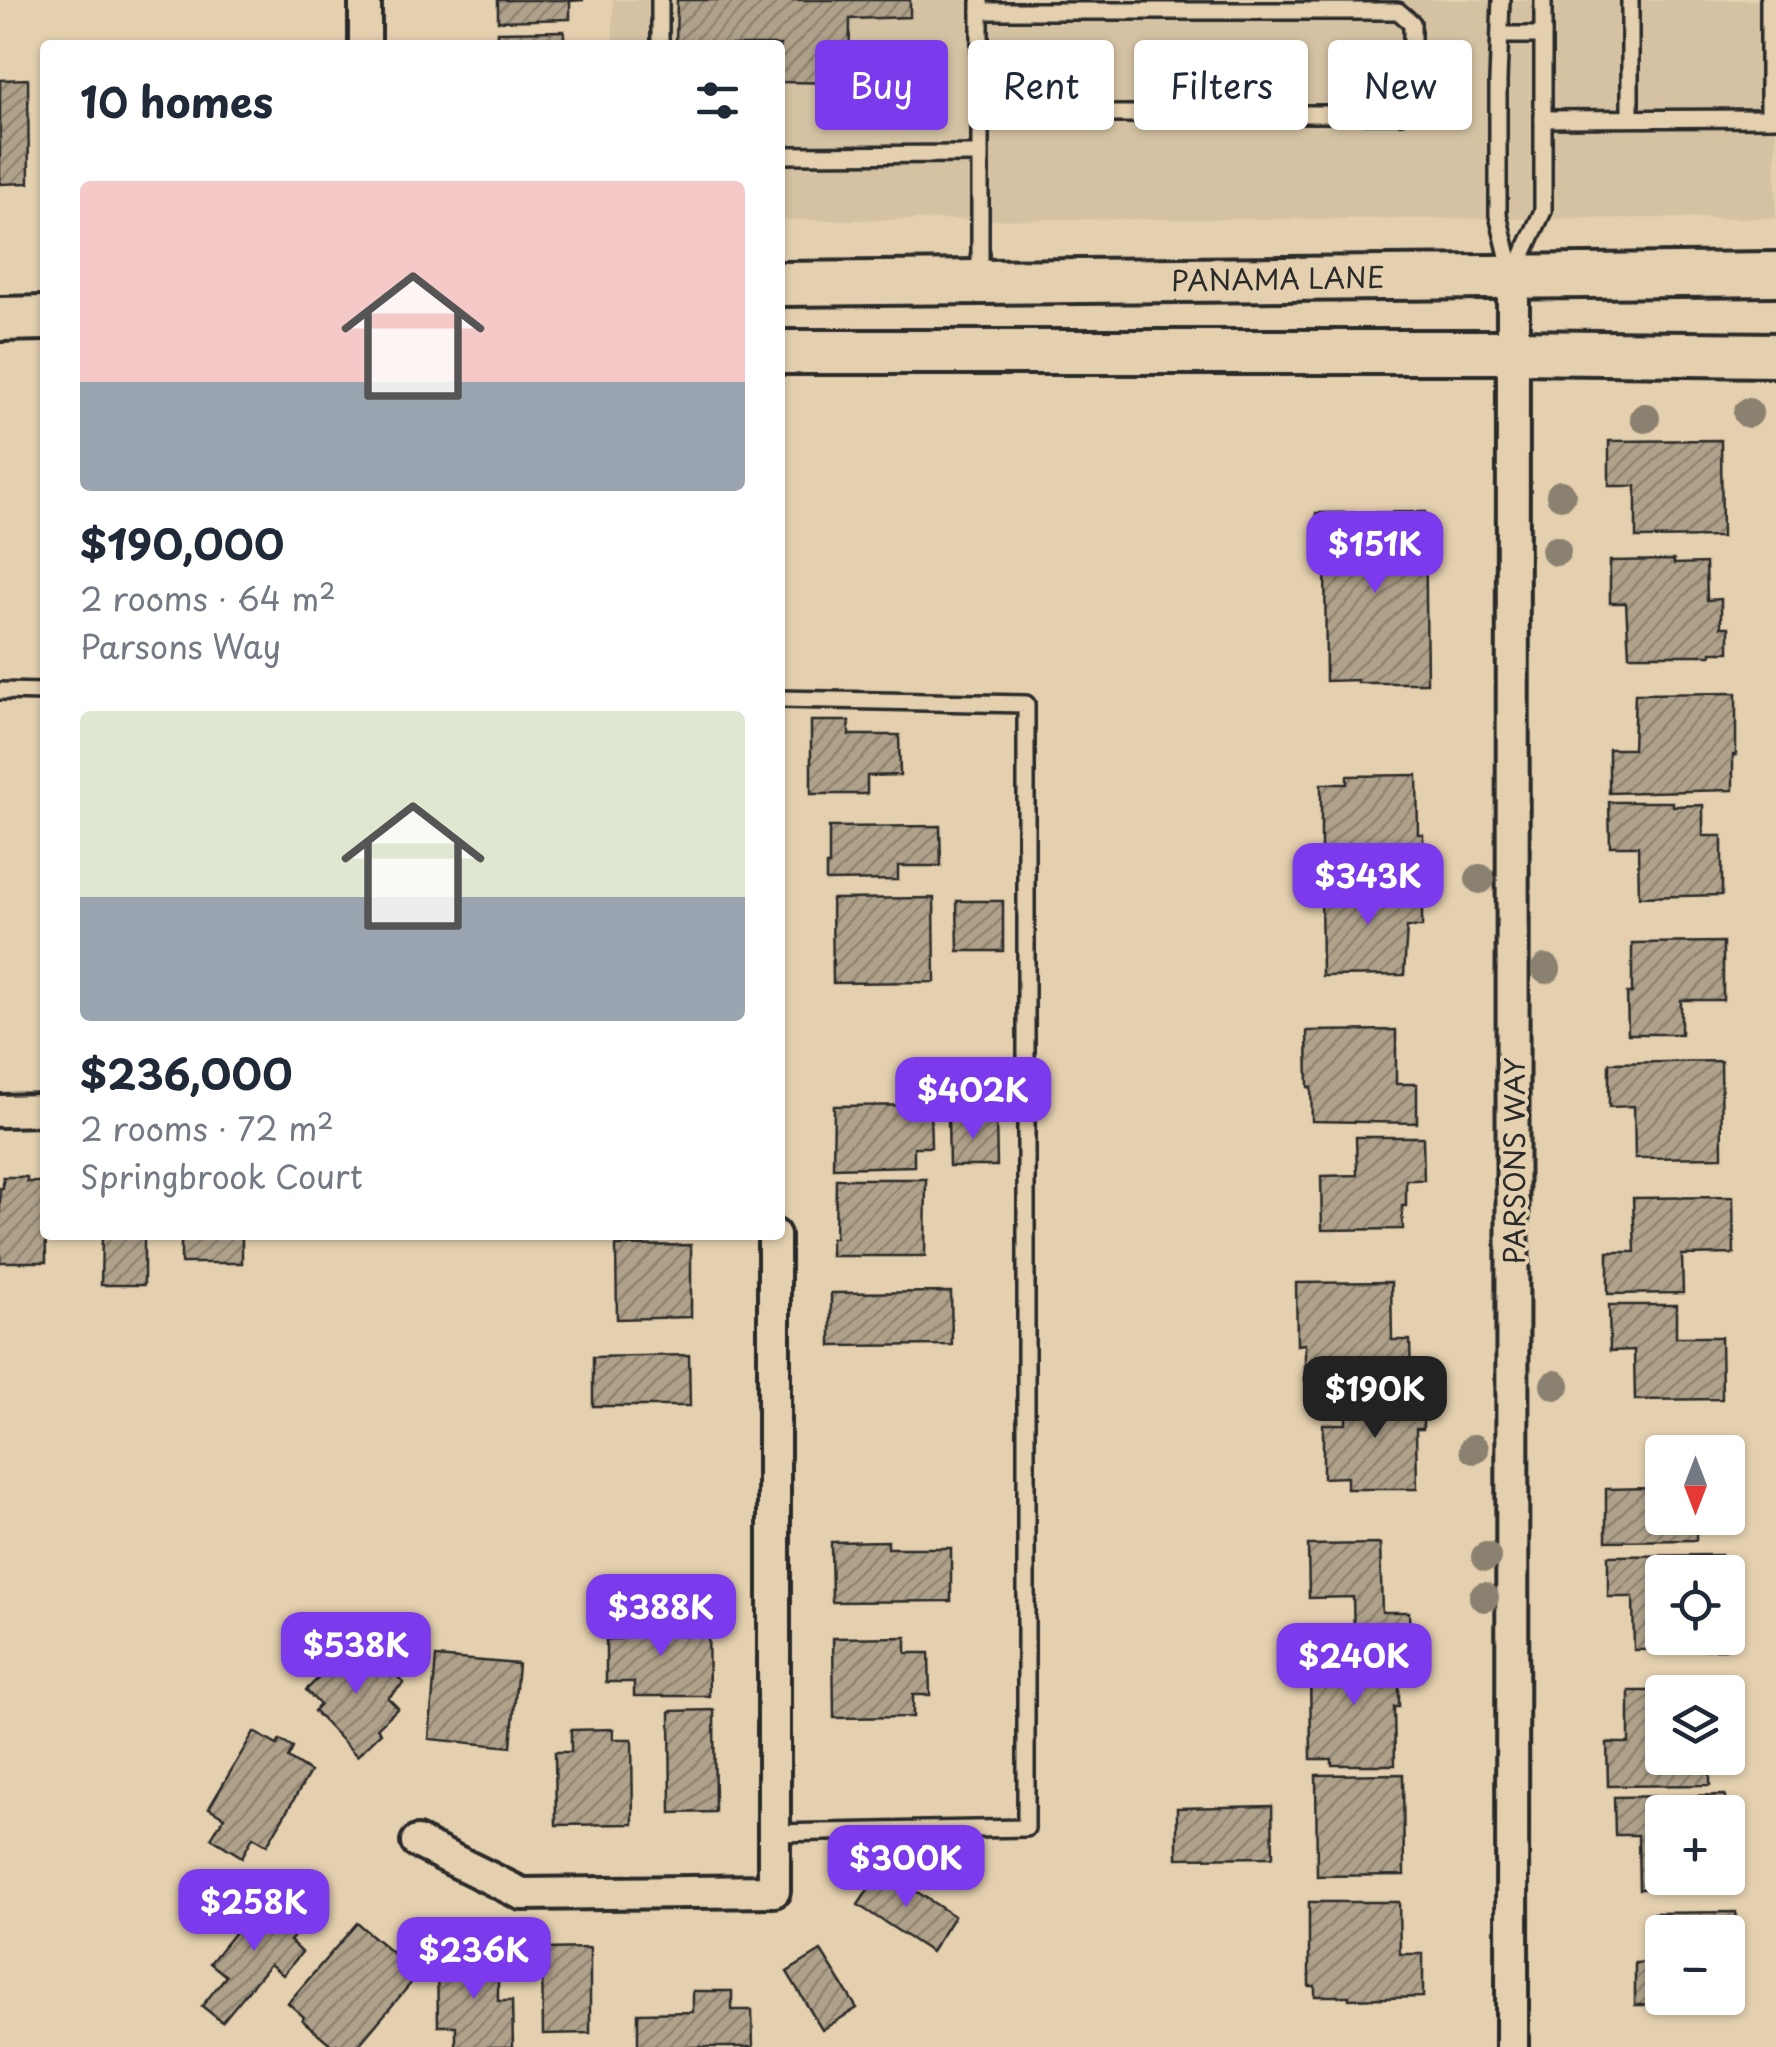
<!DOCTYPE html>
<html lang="en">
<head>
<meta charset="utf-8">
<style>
  :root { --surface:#fff; --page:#f2f2f3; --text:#1f2937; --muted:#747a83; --accent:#7c3aed }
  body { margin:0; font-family:"Playpen Sans",sans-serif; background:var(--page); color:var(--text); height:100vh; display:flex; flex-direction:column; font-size:38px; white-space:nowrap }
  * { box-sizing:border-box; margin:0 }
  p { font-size:32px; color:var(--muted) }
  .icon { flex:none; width:55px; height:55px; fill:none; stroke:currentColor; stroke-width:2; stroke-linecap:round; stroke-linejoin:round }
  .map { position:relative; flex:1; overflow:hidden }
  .sheet { position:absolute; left:40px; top:40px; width:745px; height:1200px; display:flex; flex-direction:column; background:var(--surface); border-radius:10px; box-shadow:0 2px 8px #0004 }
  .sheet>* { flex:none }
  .guide { position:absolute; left:815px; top:40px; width:810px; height:90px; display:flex; gap:20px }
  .needle { width:65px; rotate:180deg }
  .buttons { position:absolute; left:1645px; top:1435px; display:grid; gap:20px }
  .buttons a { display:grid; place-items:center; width:100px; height:100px; border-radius:10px; background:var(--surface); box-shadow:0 2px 8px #0004; font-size:50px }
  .price { position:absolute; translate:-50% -85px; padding:0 22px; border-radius:20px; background:var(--accent); color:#fff; font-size:32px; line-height:65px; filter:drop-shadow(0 2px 5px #0008) }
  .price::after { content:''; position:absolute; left:50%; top:60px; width:30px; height:22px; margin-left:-15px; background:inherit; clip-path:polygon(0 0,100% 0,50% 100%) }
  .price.selected { background:#222; color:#fff }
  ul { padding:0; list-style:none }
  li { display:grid; align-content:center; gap:20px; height:530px; padding:0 40px }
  li span { display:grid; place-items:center; height:310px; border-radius:10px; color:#555 }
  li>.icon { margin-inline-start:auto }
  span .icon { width:180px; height:180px; fill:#fffc; stroke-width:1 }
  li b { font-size:42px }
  h2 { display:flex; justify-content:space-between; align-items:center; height:120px; padding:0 40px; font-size:42px }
  .pill { padding:0 35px; border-radius:10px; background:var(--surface); box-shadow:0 2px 8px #0004; font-size:35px; line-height:90px }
  .pill.selected { background:var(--accent); color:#fff }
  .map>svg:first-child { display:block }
  .built { fill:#d4c2a3 }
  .building { fill:url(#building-hatch); stroke:#2b2b2b; stroke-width:2.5; fill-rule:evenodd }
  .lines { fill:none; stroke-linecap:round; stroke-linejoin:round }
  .service-casing { stroke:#2b2b2b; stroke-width:22 }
  .minor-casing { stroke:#2b2b2b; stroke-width:38 }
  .secondary-casing { stroke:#2b2b2b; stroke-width:50 }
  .service { stroke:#e4d0ae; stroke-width:15 }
  .minor { stroke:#e4d0ae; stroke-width:30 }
  .secondary { stroke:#e4d0ae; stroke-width:42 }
  .tree { fill:#8b816f }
  .labels { text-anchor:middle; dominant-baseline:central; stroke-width:8; stroke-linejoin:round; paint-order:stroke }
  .street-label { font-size:28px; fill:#2b2b2b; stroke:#e4d0ae }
</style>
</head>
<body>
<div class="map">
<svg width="1776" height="2047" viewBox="0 0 1776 2047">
  <defs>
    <pattern id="building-hatch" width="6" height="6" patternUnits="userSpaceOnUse" patternTransform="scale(2.5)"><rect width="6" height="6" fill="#b0a28a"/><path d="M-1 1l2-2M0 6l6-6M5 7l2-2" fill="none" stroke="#8f8471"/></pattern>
  </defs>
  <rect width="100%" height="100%" fill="#e4d0ae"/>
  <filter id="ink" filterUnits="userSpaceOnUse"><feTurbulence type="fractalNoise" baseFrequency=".01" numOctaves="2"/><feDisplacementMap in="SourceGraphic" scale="20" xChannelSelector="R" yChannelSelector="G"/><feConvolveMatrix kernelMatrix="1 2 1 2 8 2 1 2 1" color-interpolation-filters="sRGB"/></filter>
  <g filter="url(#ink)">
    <!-- built -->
    <path class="built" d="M613,0H1776V218L780,220V45H613Z"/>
    <!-- building -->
    <g class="building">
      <path d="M498,0H584L570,1V19L498,21Z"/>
      <path d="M677,0H910V17L850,19L849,83L780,82V45H676Z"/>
      <path d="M564,31V45H497V32Z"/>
      <path d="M28,79L29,183L0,184V80Z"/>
      <path d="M1721,440L1722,537L1636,538V486H1609V441Z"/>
      <path d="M1425,512L1427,683H1358V680L1326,681L1325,551H1317L1316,513Z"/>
      <path d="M1674,560V564L1706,563L1707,600L1721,599V627H1729V652H1711V655H1629L1626,603H1610V561Z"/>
      <path d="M1736,693V755H1733V790L1609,793V749H1633L1635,694Z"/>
      <path d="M811,721H849V735H899L900,775L867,776V794H811Z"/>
      <path d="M1417,775L1418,834H1423L1424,872L1346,873V860H1321V784H1347V776Z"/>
      <path d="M1609,802H1673V806L1703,805V836H1722V895L1639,897L1638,846H1610Z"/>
      <path d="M940,826L941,866H898V880L826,881V865H829V827Z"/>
      <path d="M1422,883V927H1407L1404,975L1322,976L1321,885Z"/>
      <path d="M934,898L935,982L833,983L832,899Z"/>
      <path d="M957,901H1003V951H958Z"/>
      <path d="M1723,942V1000H1681V1034H1628L1627,993H1632V943Z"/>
      <path d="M1396,1030V1084H1417V1123L1312,1121L1311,1087H1308L1307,1031Z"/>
      <path d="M1721,1061L1722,1157L1635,1158L1634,1106L1609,1107V1063Z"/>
      <path d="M930,1105L931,1147H914V1166L833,1168L834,1106Z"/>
      <path d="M996,1117L997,1166H949L948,1118Z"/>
      <path d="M1356,1137H1423L1424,1180H1406V1206H1402L1403,1229L1322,1230L1321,1176L1357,1175Z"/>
      <path d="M3,1177H27V1182H45L46,1262H0V1188H3Z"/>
      <path d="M836,1179H926L925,1256H831V1238H835Z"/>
      <path d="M1733,1197L1734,1254L1682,1255L1683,1293L1608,1294V1252H1635L1633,1198Z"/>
      <path d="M102,1235H144V1285H101Z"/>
      <rect x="181" y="1235" width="61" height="28"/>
      <path d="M691,1245V1317L617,1319L616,1246Z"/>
      <path d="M1391,1282L1392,1340H1410L1411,1381H1305V1344L1297,1345L1296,1283Z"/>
      <path d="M951,1292L952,1345L831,1346V1293Z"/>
      <path d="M1609,1305H1676V1337H1721L1722,1399L1635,1400L1634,1350L1610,1351Z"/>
      <path d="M689,1355L690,1406H593V1357Z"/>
      <path d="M1423,1392V1429H1416L1417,1489H1347V1477L1323,1478V1424H1346V1393Z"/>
      <path d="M1721,1450V1452H1662V1518H1696V1540L1606,1541V1489L1650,1488L1649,1451Z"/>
      <path d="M888,1541V1548H951V1601L832,1602L831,1542Z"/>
      <path d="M1380,1544L1382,1612H1409L1410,1637L1354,1638L1353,1597L1309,1598L1308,1545Z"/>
      <path d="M1721,1555V1572H1662V1638H1725V1649L1634,1650L1633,1597H1608V1556Z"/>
      <path d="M708,1622L709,1696H634V1682H606V1639H620V1623Z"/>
      <path d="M906,1637V1653H929L930,1695H913V1717L834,1718L833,1638Z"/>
      <path d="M356,1642L364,1649L367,1646L404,1683L388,1698L398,1708L377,1728L381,1733L357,1756L314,1711L320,1705L306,1690Z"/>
      <path d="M1399,1654V1707H1394L1395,1765H1332V1759H1311L1310,1655Z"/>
      <path d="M436,1657L518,1664L511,1747L429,1739Z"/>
      <path d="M1629,1691H1712V1692H1662V1758H1710V1785L1608,1786L1607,1743H1629Z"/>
      <path d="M714,1710L715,1812L671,1813L670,1711Z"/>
      <path d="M613,1729V1739H632L633,1824L556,1825L555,1752H571V1730Z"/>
      <path d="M254,1732L277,1745L280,1740L293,1748L288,1758L310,1772L267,1845L253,1837L242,1857L211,1838L224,1817L209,1808Z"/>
      <path d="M1403,1774L1404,1875L1317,1876L1316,1775Z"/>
      <path d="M1725,1795L1726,1812H1662V1878H1726V1888L1639,1889L1638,1835H1615L1614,1797Z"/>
      <path d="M1272,1806L1273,1857L1177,1858V1808Z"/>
      <path d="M882,1869L954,1916L931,1952L858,1905Z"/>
      <path d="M271,1894L306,1922L290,1941L302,1952L283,1975L270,1964L222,2022L202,2006L226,1976L210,1963L244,1921L247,1923Z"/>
      <path d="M1309,1902H1399L1400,1954H1423V1997L1349,1999V1996H1315V1986H1309Z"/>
      <path d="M1736,1912L1738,2005H1635V1963L1655,1962L1654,1913ZM1662,1932H1728V1998H1662Z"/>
      <path d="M357,1923L418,1975L357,2047H340L337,2044L334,2047L302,2020L304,2017L288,2003Z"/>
      <path d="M590,1948V2033L543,2034L542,1949Z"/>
      <path d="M821,1951L857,2008L822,2030L787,1972Z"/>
      <path d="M498,1956V2001H512L513,2047H456V2026H438L437,1957Z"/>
      <path d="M693,1991H732V2010H752L753,2047H638V2013L693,2012Z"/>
    </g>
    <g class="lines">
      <defs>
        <g id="service">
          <path d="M660,0V45"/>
          <path d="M980,0V281"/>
          <path d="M1501,0L1498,81V215L1512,272"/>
          <path d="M1630,0V118"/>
          <path d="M980,11H1398L1412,23V103L1401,114H980"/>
          <path d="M1500,35H1543"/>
          <path d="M1769,118V0"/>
          <path d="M1543,119L1776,118"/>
          <path d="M780,155L980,154"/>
          <path d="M1515,272L1543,211V0"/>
          <path d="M0,691L45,692"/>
          <path d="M774,1833L1026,1828V704L780,699"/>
        </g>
        <g id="minor">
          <path d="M365,45V0"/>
          <path d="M0,1111L45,1110"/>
          <path d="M417,1842L522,1894L774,1891V1235"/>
          <path d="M1512,2047L1513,276"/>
        </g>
        <g id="secondary">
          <path d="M780,284L1776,274"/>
          <path d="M0,319L45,318"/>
          <path d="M780,352H1513L1776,355"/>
        </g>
      </defs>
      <!-- service casing -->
      <use href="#service" class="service-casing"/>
      <!-- minor casing -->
      <use href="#minor" class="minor-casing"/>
      <!-- secondary casing -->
      <use href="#secondary" class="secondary-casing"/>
      <!-- service -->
      <use href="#service" class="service"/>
      <!-- minor -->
      <use href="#minor" class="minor"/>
      <!-- secondary -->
      <use href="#secondary" class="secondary"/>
    </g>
    <!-- trees -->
    <g class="tree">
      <circle cx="1748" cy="413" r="15"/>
      <circle cx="1645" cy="418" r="15"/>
      <circle cx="1561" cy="495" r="15"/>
      <circle cx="1556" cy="551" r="15"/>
      <circle cx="1480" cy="879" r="15"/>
      <circle cx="1546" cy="969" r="15"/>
      <circle cx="1555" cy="1385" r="15"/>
      <circle cx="1474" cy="1449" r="15"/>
      <circle cx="1486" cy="1557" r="15"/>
      <circle cx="1484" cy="1597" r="15"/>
    </g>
  </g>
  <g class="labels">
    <!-- street labels -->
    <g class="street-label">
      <text transform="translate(1278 278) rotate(-1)">PANAMA LANE</text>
      <text transform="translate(1513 1161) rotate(-90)">PARSONS WAY</text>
    </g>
  </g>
</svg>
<div class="buttons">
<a><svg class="needle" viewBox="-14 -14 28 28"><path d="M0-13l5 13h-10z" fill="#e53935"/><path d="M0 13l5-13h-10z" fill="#747a83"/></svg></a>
<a><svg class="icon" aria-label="locate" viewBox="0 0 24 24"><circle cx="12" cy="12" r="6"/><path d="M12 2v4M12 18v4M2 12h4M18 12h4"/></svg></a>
<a><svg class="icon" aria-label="layers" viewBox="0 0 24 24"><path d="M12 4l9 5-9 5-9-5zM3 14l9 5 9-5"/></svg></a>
<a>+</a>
<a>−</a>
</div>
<b class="price" style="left:1375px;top:596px">$151K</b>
<b class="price" style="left:1368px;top:928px">$343K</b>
<b class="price" style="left:973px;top:1142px">$402K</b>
<b class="price selected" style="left:1375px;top:1441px">$190K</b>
<b class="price" style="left:661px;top:1659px">$388K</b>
<b class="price" style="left:356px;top:1697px">$538K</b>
<b class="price" style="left:1354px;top:1708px">$240K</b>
<b class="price" style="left:906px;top:1910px">$300K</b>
<b class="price" style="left:254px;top:1954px">$258K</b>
<b class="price" style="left:474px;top:2002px">$236K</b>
<div class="guide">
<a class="pill selected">Buy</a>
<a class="pill">Rent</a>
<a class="pill">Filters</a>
<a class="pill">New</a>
</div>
<section class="sheet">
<h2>10 homes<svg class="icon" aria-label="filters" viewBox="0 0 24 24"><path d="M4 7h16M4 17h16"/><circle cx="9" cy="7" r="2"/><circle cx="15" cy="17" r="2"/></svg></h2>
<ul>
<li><span style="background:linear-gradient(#f6c9c9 65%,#9aa5b1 0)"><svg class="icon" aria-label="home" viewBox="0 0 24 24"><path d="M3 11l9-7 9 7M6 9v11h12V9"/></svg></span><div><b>$190,000</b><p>2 rooms · 64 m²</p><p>Parsons Way</p></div></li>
<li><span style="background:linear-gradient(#dfe7d0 60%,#9aa5b1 0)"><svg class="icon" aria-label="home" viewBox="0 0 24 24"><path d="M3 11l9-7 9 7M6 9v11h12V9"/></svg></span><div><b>$236,000</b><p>2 rooms · 72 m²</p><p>Springbrook Court</p></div></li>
</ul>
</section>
</div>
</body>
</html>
